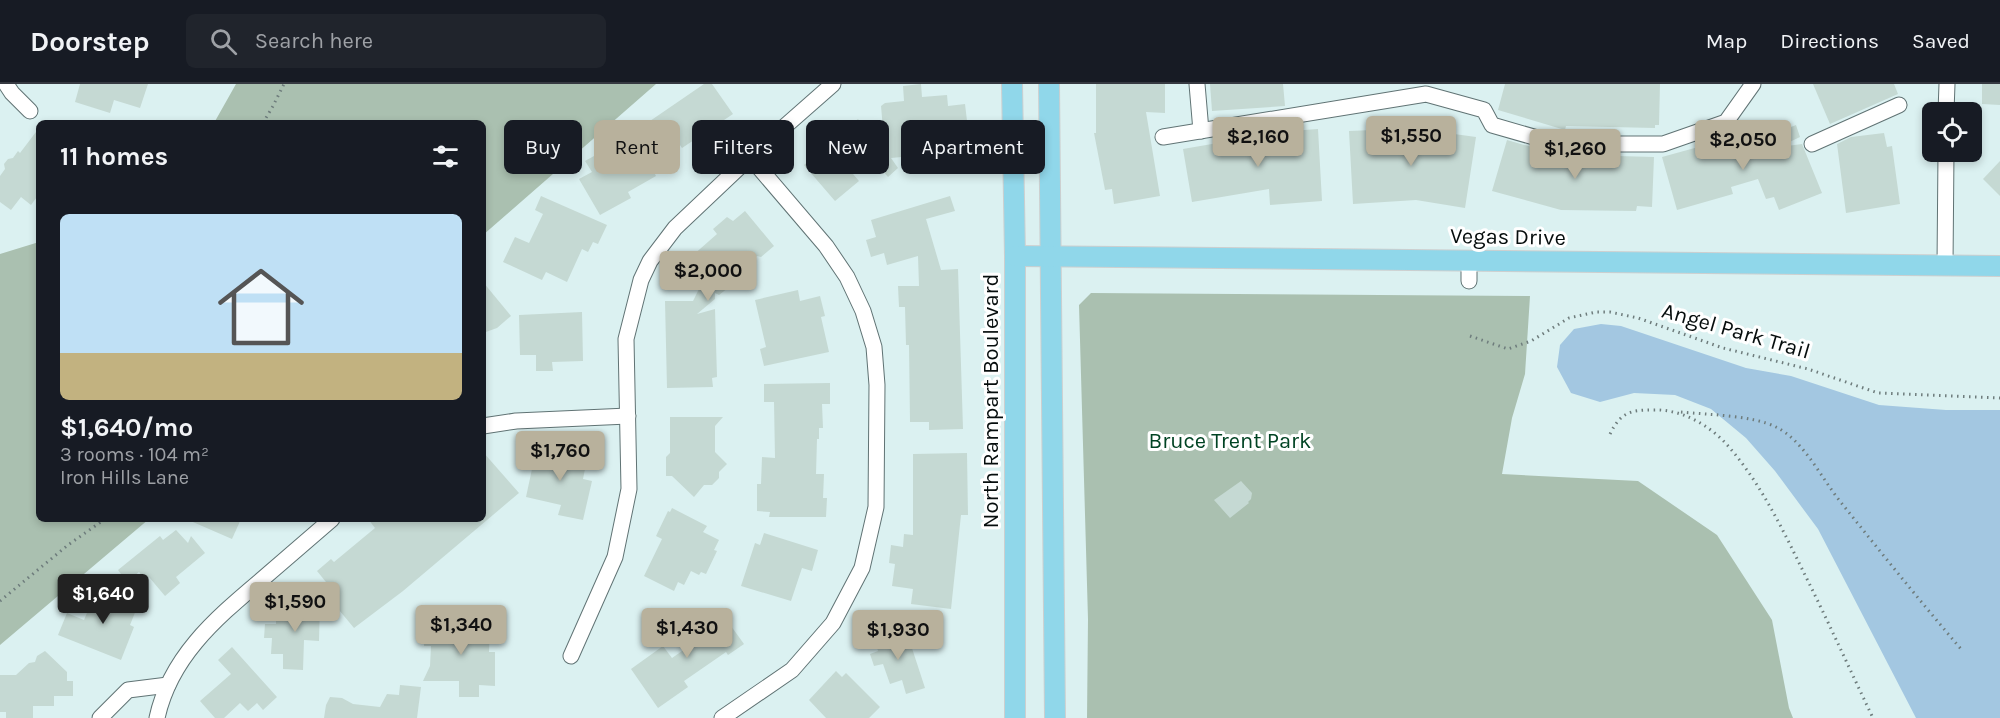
<!DOCTYPE html>
<html lang="en">
<head>
<meta charset="utf-8">
<style>
  :root { --surface:#171b24; --page:#20242c; --text:#f1f3f6; --muted:#9ea1a6; --line:#363941; --accent:#b8b19c }
  body { margin:0; font-family:Karla,sans-serif; background:var(--page); color:var(--text); height:100vh; display:flex; flex-direction:column; font-size:22px; white-space:nowrap }
  * { box-sizing:border-box; margin:0 }
  p { font-size:20px; color:var(--muted) }
  .icon { flex:none; width:33px; height:33px; fill:none; stroke:currentColor; stroke-width:2; stroke-linecap:round; stroke-linejoin:round }
  .map { position:relative; flex:1; overflow:hidden }
  .drawer { position:absolute; left:36px; top:36px; width:450px; height:402px; display:flex; flex-direction:column; background:var(--surface); border-radius:9px; box-shadow:0 3px 9px #0003 }
  .drawer>* { flex:none }
  .banner { position:absolute; left:504px; top:36px; width:570px; height:54px; display:flex; gap:12px }
  .buttons { position:absolute; left:1922px; top:18px; display:grid; gap:12px }
  .buttons a { display:grid; place-items:center; width:60px; height:60px; border-radius:9px; background:var(--surface); box-shadow:0 3px 9px #0003; font-size:30px }
  .price { position:absolute; translate:-50% -51px; padding:0 14px; border-radius:6px; background:var(--accent); color:#111; font-size:20px; line-height:39px; filter:drop-shadow(0 2px 3px #0008) }
  .price::after { content:''; position:absolute; left:50%; top:36px; width:18px; height:14px; margin-left:-9px; background:inherit; clip-path:polygon(0 0,100% 0,50% 100%) }
  .price.on { background:#222; color:#fff }
  ul { padding:0; list-style:none }
  li { display:grid; align-content:center; gap:12px; height:318px; padding:0 24px }
  li+li { border-top:2px solid var(--line) }
  li span { display:grid; place-items:center; height:186px; border-radius:9px; color:#555 }
  li>.icon { margin-inline-start:auto }
  span .icon { width:108px; height:108px; fill:#fffc; stroke-width:1 }
  li b { font-size:26px }
  h2 { display:flex; justify-content:space-between; align-items:center; height:72px; padding:0 24px; font-size:26px }
  .pill { padding:0 21px; border-radius:9px; background:var(--surface); box-shadow:0 3px 9px #0003; font-size:21px; line-height:54px }
  .pill.on { background:var(--accent); color:#111 }
  header { display:flex; align-items:center; gap:36px; box-sizing:border-box; height:84px; padding:0 30px; background:var(--surface); border-bottom:2px solid var(--line) }
  header strong { font-size:28px }
  nav { display:flex; gap:33px; margin-inline-start:auto; font-size:21px }
  .search { width:420px; height:54px; background:var(--page); display:flex; align-items:center; gap:15px; box-sizing:border-box; padding:0 21px; border-radius:9px; color:var(--muted); font-size:22px }
  .map>svg:first-child { display:block }
  .green { fill:#aac0b0 }
  .water { fill:#a3c7e1 }
  .building { fill:#c5d9d3 }
  .lines { fill:none; stroke-linecap:round; stroke-linejoin:round }
  .minor-casing { stroke:#607374; stroke-width:17 }
  .major-casing { stroke:#cdcfcf; stroke-width:22 }
  .path { stroke:#6e7c7c; stroke-width:3; stroke-dasharray:1.5 4.5; stroke-linecap:butt }
  .minor { stroke:#fff; stroke-width:15 }
  .major { stroke:#90d7ea; stroke-width:20 }
  .labels { text-anchor:middle; dominant-baseline:central; stroke-width:6; stroke-linejoin:round; paint-order:stroke }
  .street-label { font-size:22px; fill:#060d0d; stroke:#fff }
  .park-label { font-size:22px; fill:#004323; stroke:#fff }
</style>
</head>
<body>
<header>
<strong>Doorstep</strong>
<div class="search"><svg class="icon" aria-label="search" viewBox="0 0 24 24"><circle cx="10" cy="10" r="6"/><path d="M15 15l6 6"/></svg>Search here</div>
<nav><a>Map</a><a>Directions</a><a>Saved</a></nav>
</header>
<div class="map">
<svg width="2000" height="634" viewBox="0 0 2000 634">
  <rect width="100%" height="100%" fill="#dbf1f1"/>
  <!-- green -->
  <g class="green">
    <path d="M236,0H656L483,151V39H214Z"/>
    <path d="M39,158V435H149L0,561V170Z"/>
    <path d="M1091,209L1530,212L1525,290L1512,334L1502,390L1638,397L1717,451L1772,536L1789,624L1793,634H1087L1088,535L1079,221Z"/>
  </g>
  <!-- water -->
  <path class="water" d="M1601,240L1621,242L1746,284L1791,292L1879,321L1946,326H2000V634H1916L1818,445L1775,387L1746,354L1711,325L1675,311L1634,309L1600,318L1571,309L1557,283L1560,261L1574,245Z"/>
  <!-- building -->
  <g class="building">
    <path d="M80,0H148L140,24L114,16L110,29L75,18Z"/>
    <path d="M704,0H712L733,30L682,64L672,49L663,55L650,37Z"/>
    <path d="M921,0L922,13L947,11L948,22L965,20L968,45L949,47L950,60L932,61L933,70L891,74L898,84L888,93L872,74L853,90L859,97L835,117L804,81L858,35L885,68L881,22L885,19L904,17L903,2Z"/>
    <path d="M1096,0H1165V29L1146,28L1160,112L1114,120L1112,105L1105,106L1094,49H1096Z"/>
    <path d="M1210,0H1283L1285,22L1212,27Z"/>
    <path d="M1505,0H1660L1659,41H1655V44L1566,42L1565,46L1498,26Z"/>
    <path d="M1813,0H1894L1898,10L1830,40Z"/>
    <path d="M1982,0H2000V21L1982,20Z"/>
    <path d="M1423,41L1448,44L1447,49L1476,53L1465,124L1416,116L1353,120L1349,47L1397,45L1398,59L1421,57Z"/>
    <path d="M1796,41L1800,53L1779,63L1802,60L1822,109L1779,126L1774,113L1766,115L1758,95L1731,103L1733,110L1677,126L1662,73L1731,54L1734,65Z"/>
    <path d="M39,44V110L31,121L21,113L11,126L0,118V92L5,85L4,80L8,75L13,74L18,67L20,69Z"/>
    <path d="M1318,45L1322,117L1270,121L1269,105L1192,118L1183,65L1264,51V49Z"/>
    <path d="M1884,49L1887,63L1892,62L1900,120L1846,129L1837,60L1851,53Z"/>
    <path d="M1507,56L1581,77V71L1654,73L1652,123L1637,122L1636,127L1561,126L1492,107Z"/>
    <path d="M638,59L656,92L628,108L631,114L600,131L579,95L592,88L585,77L603,67L605,71L626,60L629,64Z"/>
    <path d="M2000,77V112L1983,95Z"/>
    <path d="M541,112L607,141L598,160L593,158L588,168L582,165L567,198L546,188L542,196L503,178L515,153L529,159L543,130L535,126Z"/>
    <path d="M950,112L955,127L926,135L941,186L958,185L963,345L929,346V338H910L909,261H906L905,223H899L898,202H919L918,172L887,181L884,169L871,173L866,156L876,153L871,136Z"/>
    <path d="M745,127L774,162L761,173L757,172L745,182L738,196L719,211L715,209V215L697,230L715,225L717,293L712,294L713,303L667,304L665,217H693L706,191L687,182L692,172L717,150L713,145L727,133L733,137Z"/>
    <path d="M483,198L511,232L497,244L483,249Z"/>
    <path d="M798,206L800,217L820,212L825,232L821,233L829,268L764,282L760,265L766,263L755,216Z"/>
    <path d="M582,228L583,277L552,278L553,287H536V271H520L519,231Z"/>
    <path d="M830,299V320H822L823,344H819V355H817L816,390H824L823,414H827L826,433H769L770,428L757,427V400H761L762,373L775,374L774,318H764V300Z"/>
    <path d="M670,333H723L715,342V368L727,380L719,388V394L712,401H704L694,413L672,392H666V373L670,369Z"/>
    <path d="M553,359L565,362L564,368L577,370L576,378L586,380L583,395L592,397L583,436L558,431L561,421L526,413L535,371L550,374Z"/>
    <path d="M483,368L519,409L403,507L354,544L324,508L330,503L317,487L331,475L334,478L375,444L368,435H483Z"/>
    <path d="M967,369L968,431H961L951,525L911,520L913,505L892,502L895,480L889,479L891,461L903,463L904,450L913,451V370Z"/>
    <path d="M1241,397L1252,409L1251,415L1248,418L1249,419L1230,434L1214,416Z"/>
    <path d="M672,424L707,442L703,448L719,456L714,466L717,467L706,490L701,488L699,491L691,487L684,501L678,498L674,507L644,492L662,455L656,452L668,427L670,428Z"/>
    <path d="M186,435H241L232,455Z"/>
    <path d="M176,446L188,459L191,452L205,469L176,493L180,499L165,512L149,493L147,498L139,488L127,498L118,486L160,452L163,456Z"/>
    <path d="M764,449L818,466L812,487L802,484L791,517L741,502L755,459L760,461Z"/>
    <path d="M97,505L138,521L130,541L134,543L121,576L58,551L67,529L84,536Z"/>
    <path d="M292,516L320,517L319,557L304,556L303,586L283,585V570H271L272,554H264L265,540H276V531H292Z"/>
    <path d="M718,524L744,560L728,571L726,568L684,597L688,603L658,624L631,585L663,562L672,574L698,556L689,544Z"/>
    <path d="M425,540L490,541L489,568H495V602L479,601V613H459V597H423L430,582L431,562H424Z"/>
    <path d="M894,547L897,556L908,552L925,604L906,610L902,596L890,600L883,580L874,582L870,570L878,567L874,553Z"/>
    <path d="M232,563L277,613L263,626L257,619L248,627L240,619L224,634H215L200,617L231,590L218,576Z"/>
    <path d="M45,567L67,588V597H73V612H54V622H33V634H6V628H0V591H16L29,579L35,578L37,572Z"/>
    <path d="M836,587L842,593L846,589L880,623L869,634H826L809,616Z"/>
    <path d="M400,601L421,603L417,634H324L326,621L330,613L342,614L353,620L380,623L387,610L399,611Z"/>
  </g>
  <g class="lines">
    <defs>
      <g id="minor">
        <path d="M6,0L12,9L30,27"/>
        <path d="M1197,0L1201,47"/>
        <path d="M1946,28L1947,0"/>
        <path d="M1163,53L1426,10L1484,26L1492,41L1558,60H1663L1726,38L1753,0"/>
        <path d="M1812,60L1899,21"/>
        <path d="M1469,177V197"/>
        <path d="M1945,182L1946,68"/>
        <path d="M483,342L516,337L628,332"/>
        <path d="M571,572L615,473L629,405L626,255L641,196L650,177L675,144L750,73L833,0"/>
        <path d="M100,634L128,606L168,601"/>
        <path d="M157,634C170,574 214,536 259,498C283,477 308,456 332,435"/>
        <path d="M722,634L792,586L833,539L862,484L876,423L877,301L874,263L863,227L847,193L826,162L750,73"/>
      </g>
      <g id="major">
        <path d="M1012,0L1015,172V634"/>
        <path d="M1049,0L1055,634"/>
        <path d="M1015,172L2000,182"/>
      </g>
    </defs>
    <!-- minor casing -->
    <use href="#minor" class="minor-casing"/>
    <!-- major casing -->
    <use href="#major" class="major-casing"/>
    <!-- path -->
    <g class="path">
      <path d="M263,39L273,22L284,0"/>
      <path d="M1470,252L1508,265L1531,257L1569,234L1596,228H1610L1638,234L1723,264L1808,285L1878,309L2000,314"/>
      <path d="M1681,328C1710,331 1751,331 1776,343C1803,356 1821,393 1839,416C1879,466 1919,516 1961,565"/>
      <path d="M1610,350C1621,328 1630,326 1654,326C1682,325 1711,342 1729,363C1761,400 1783,446 1804,489C1828,537 1850,586 1873,634"/>
      <path d="M0,517L68,461L105,435"/>
    </g>
    <!-- minor -->
    <use href="#minor" class="minor"/>
    <!-- major -->
    <use href="#major" class="major"/>
  </g>
  <g class="labels">
    <!-- street labels -->
    <g class="street-label">
      <text transform="translate(1508 153) rotate(1)">Vegas Drive</text>
      <text transform="translate(1736 247) rotate(16)">Angel Park Trail</text>
      <text transform="translate(991 317) rotate(-90)">North Rampart Boulevard</text>
    </g>
    <!-- park labels -->
    <g class="park-label">
      <text x="1230" y="357">Bruce Trent Park</text>
    </g>
  </g>
</svg>
<div class="buttons">
<a><svg class="icon" aria-label="locate" viewBox="0 0 24 24"><circle cx="12" cy="12" r="6"/><path d="M12 2v4M12 18v4M2 12h4M18 12h4"/></svg></a>
</div>
<b class="price" style="left:1411px;top:83px">$1,550</b>
<b class="price" style="left:1258px;top:84px">$2,160</b>
<b class="price" style="left:1743px;top:87px">$2,050</b>
<b class="price" style="left:1575px;top:96px">$1,260</b>
<b class="price" style="left:708px;top:218px">$2,000</b>
<b class="price" style="left:560px;top:398px">$1,760</b>
<b class="price on" style="left:103px;top:541px">$1,640</b>
<b class="price" style="left:295px;top:549px">$1,590</b>
<b class="price" style="left:461px;top:572px">$1,340</b>
<b class="price" style="left:687px;top:575px">$1,430</b>
<b class="price" style="left:898px;top:577px">$1,930</b>
<div class="banner">
<a class="pill">Buy</a>
<a class="pill on">Rent</a>
<a class="pill">Filters</a>
<a class="pill">New</a>
<a class="pill">Apartment</a>
</div>
<section class="drawer">
<h2>11 homes<svg class="icon" aria-label="filters" viewBox="0 0 24 24"><path d="M4 7h16M4 17h16"/><circle cx="9" cy="7" r="2"/><circle cx="15" cy="17" r="2"/></svg></h2>
<ul>
<li><span style="background:linear-gradient(#bfe0f5 75%,#c2b280 0)"><svg class="icon" aria-label="home" viewBox="0 0 24 24"><path d="M3 11l9-7 9 7M6 9v11h12V9"/></svg></span><div><b>$1,640/mo</b><p>3 rooms · 104 m²</p><p>Iron Hills Lane</p></div></li>
</ul>
</section>
</div>
</body>
</html>
